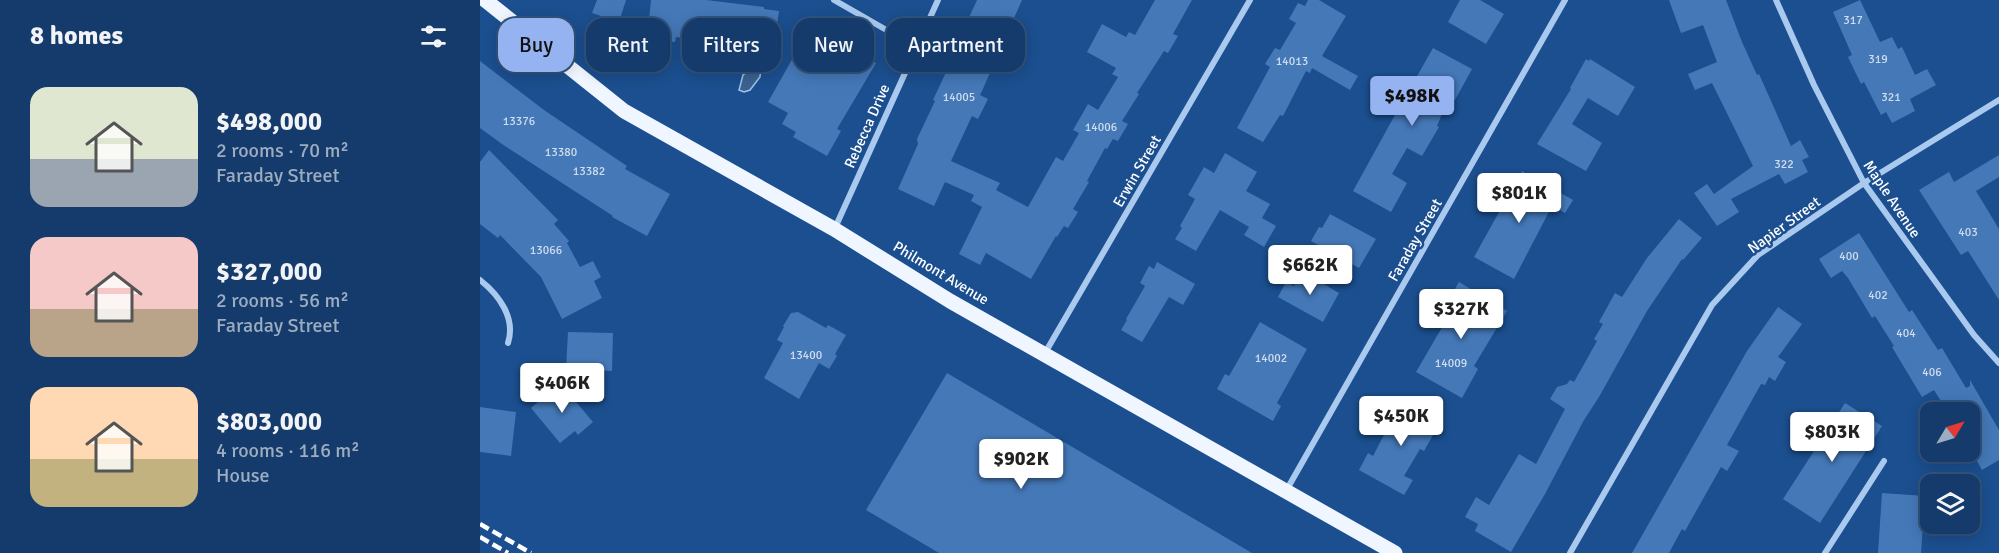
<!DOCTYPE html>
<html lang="en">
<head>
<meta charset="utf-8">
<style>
  :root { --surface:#143b6b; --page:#1d4271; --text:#f1f3f6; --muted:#9dadc1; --line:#33557e; --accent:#95b2f1 }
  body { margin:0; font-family:Signika,sans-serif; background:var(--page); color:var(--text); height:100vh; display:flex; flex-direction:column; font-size:22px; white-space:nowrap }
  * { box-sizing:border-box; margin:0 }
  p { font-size:20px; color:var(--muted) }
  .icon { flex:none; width:33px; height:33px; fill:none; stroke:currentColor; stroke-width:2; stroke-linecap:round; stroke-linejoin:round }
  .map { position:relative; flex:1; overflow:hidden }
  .sheet { display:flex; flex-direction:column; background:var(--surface); width:480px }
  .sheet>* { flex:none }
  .hud { position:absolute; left:18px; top:18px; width:570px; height:54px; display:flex; gap:12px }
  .needle { width:39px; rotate:52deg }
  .buttons { position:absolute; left:1440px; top:402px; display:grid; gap:12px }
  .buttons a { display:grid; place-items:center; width:60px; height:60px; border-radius:12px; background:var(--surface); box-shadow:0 3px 15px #0003,0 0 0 2px var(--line); font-size:30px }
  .price { position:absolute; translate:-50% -51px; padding:0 14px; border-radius:6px; background:#fff; color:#222; font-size:20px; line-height:39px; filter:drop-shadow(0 2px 3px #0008) }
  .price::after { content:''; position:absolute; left:50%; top:36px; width:18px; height:14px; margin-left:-9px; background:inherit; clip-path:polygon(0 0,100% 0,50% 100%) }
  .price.on { background:var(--accent); color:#111 }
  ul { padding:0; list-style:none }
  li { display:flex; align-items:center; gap:18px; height:150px; padding:0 30px }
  li span { display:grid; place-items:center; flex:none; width:168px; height:120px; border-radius:18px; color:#555 }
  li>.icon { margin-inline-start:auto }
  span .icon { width:72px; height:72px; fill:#fffc; stroke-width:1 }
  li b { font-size:26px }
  h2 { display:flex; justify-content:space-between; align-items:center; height:72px; padding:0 30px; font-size:26px }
  .tag { padding:0 21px; border-radius:18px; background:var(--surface); box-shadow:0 3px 15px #0003,0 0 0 2px var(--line); font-size:21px; line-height:54px }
  .tag.on { background:var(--accent); color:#111 }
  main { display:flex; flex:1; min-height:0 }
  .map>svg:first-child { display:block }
  .water { fill:#3c6290; stroke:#9cc4f0; stroke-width:1.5 }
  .building { fill:#4478b7 }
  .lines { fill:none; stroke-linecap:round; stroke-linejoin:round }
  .minor { stroke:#a9c9ee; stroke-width:6 }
  .primary { stroke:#f0f6ff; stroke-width:15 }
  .rail { stroke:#fff; stroke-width:4.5; stroke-dasharray:10 4.5; stroke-linecap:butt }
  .labels { text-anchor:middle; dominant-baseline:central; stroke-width:5; stroke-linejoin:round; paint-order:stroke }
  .number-label { font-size:12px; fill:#d0dded }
  .street-label { font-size:15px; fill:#fff; stroke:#1b4f8f }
</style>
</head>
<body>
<main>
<section class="sheet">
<h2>8 homes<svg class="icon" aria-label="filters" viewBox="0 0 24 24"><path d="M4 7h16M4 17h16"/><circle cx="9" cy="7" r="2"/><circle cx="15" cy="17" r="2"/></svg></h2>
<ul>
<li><span style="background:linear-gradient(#dfe7d0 60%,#9aa5b1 0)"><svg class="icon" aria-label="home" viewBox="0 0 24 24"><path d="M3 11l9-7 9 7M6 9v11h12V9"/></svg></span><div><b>$498,000</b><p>2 rooms · 70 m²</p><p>Faraday Street</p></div></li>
<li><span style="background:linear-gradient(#f6c9c9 60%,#b9a48a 0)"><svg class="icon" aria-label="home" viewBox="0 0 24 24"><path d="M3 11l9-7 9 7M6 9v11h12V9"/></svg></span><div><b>$327,000</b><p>2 rooms · 56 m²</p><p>Faraday Street</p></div></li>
<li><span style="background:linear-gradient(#ffd9b3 60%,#c2b280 0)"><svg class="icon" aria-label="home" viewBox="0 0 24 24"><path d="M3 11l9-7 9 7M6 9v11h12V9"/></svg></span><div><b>$803,000</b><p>4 rooms · 116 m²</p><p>House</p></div></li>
</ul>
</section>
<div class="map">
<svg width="1519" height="553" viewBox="0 0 1519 553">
  <rect width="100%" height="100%" fill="#1b4f8f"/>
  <!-- water -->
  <path class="water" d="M270,61L281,66L280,77L270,90L264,92L259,90L263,75L267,72V63Z"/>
  <!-- building -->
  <g class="building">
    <path d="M117,0H146L139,22L112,13Z"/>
    <path d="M171,0H226L284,7V9L299,11L292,59L273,57L269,46L196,37L195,42L167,39Z"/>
    <path d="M497,0H542L502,91L500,95L508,99L498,119L492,116L471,161L520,183L516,190L548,207L576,157L583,161L599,133L593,130L608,104L618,110L638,77L632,74L636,68L607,52L622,24L646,37L649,32L655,35L675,0H712L693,34L698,36L688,53L684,51L657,93L659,94L642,121L648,124L638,141L633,139L627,149L625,148L607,181L609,182L593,209L598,212L588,228L584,226L577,237L576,236L551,279L506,253L500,265L479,254L502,207L491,201L494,195L465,182L454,206L418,189L438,144L437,139L455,101L453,100L475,53L473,52Z"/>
    <path d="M828,0H839L866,16L842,56L878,76L870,90L832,68L830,73L826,71L803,116L800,115L783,142L757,128L790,67L785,64L795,48L800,50L816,23L809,19L818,3L825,6Z"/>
    <path d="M980,0H1000L1024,14L1006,44L968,22Z"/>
    <path d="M1189,0H1246L1262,42L1277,75L1279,74L1311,146L1320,140L1329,157L1322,160L1328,172L1305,184L1299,174L1251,199L1259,212L1237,226L1214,193L1227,184L1234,194L1273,166L1232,83L1215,90L1208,74L1237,62L1223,25L1201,33Z"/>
    <path d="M1380,0L1400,42L1412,37L1418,49L1422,47L1435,75L1447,69L1456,85L1430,99L1435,111L1412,123L1406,112L1401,115L1384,82L1381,84L1368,57L1372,55L1353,12Z"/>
    <path d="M331,26L380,51L379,53L396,63L357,129L361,131L347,156L313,137L316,132L302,124L308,113L288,102Z"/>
    <path d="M953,48L992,69L975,100L969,97L957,126L959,127L942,156L927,148L912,174L927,183L911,212L873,191L921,104L923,105L938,79L936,78Z"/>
    <path d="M1106,59L1109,61L1110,59L1155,87L1138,116L1108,98L1092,124L1122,143L1106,171L1057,144L1091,89L1090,88Z"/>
    <path d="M0,61L64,110L147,166L145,169L190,194L167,236L132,217L133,216L22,144L0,128Z"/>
    <path d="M9,150L78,220L74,224L89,241L87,243L100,267L113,261L121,277L114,281L122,298L82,319L61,277L20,235L18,238L0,224V162Z"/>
    <path d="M745,153L777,172L766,191L790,204L782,218L796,226L784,247L764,235L769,227L740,210L716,251L695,239L702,228L700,226L715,199L708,195L724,167L734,173Z"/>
    <path d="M1519,155V177L1496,191L1519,229V300L1488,251L1481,255L1439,190L1469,172L1474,182Z"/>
    <path d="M1042,171L1093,200L1085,213L1072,206L1034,279L994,257Z"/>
    <path d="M850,214L896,239L879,268L831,241L839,227L842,228Z"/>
    <path d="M1199,219L1222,238L1203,260L1202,259L1167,311L1119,397L1104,420L1065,494L1031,552L995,531L998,524L985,517L996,497L1009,505L1039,454L1056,464L1085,409L1070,399L1077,387L1087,384L1090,380L1094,382L1117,341L1114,339L1123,324L1119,322L1135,293L1142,297L1167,258Z"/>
    <path d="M1379,233L1429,312L1432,310L1458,350L1462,348L1486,388L1490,386V380L1519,430V460L1502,470L1490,448V412H1468L1454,390L1442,397L1412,347L1414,346L1395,316L1392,318L1368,278L1362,271L1351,278L1339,259Z"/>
    <path d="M677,262L715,284L703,305L689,297L662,342L641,330L647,320L646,319L665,286L660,283L669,266L674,269Z"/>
    <path d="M822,271L859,293L843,322L798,297L806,282L814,286Z"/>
    <path d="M979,282L1027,311L994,366L998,369L982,398L936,372L968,317L961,313Z"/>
    <path d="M1298,307L1322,324L1298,357L1306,362L1295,381L1289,377L1285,385L1281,384L1247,445L1259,451L1247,471L1241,467L1205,531L1202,529L1189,553H1152L1267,351Z"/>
    <path d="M318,312L346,328L348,325L366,335L355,354L357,356L349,369L339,363L319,399L284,378L303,343L297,340L304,327L303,326L311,313Z"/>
    <path d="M780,322L827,349L797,403L801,406L793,421L737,389L745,374L749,376Z"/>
    <path d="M88,332L133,333L132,371L86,369Z"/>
    <path d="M467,373L772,553H459L386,510Z"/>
    <path d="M80,383L113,422L98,435L95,431L80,443L51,408Z"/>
    <path d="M922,400L961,421L944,451L940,449L924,476L933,480L924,495L879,470L888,453L893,456Z"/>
    <path d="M1365,403L1402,426L1340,523L1303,499Z"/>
    <path d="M0,407L36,412L31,456L0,452Z"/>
    <path d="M1402,493L1445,496L1441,553H1398Z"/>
  </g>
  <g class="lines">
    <!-- minor -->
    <g class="minor">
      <path d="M354,0L436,47"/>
      <path d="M1296,0L1334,85L1384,183L1494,335L1519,363"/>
      <path d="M355,228L458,0"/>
      <path d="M0,280C19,295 36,318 28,343"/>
      <path d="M565,353L770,0"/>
      <path d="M806,491L1085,0"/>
      <path d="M1090,553L1232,305L1278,255L1384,183L1519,100"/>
      <path d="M1345,553L1404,461"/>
    </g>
    <!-- primary -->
    <path class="primary" d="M5,0L144,111L354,229L470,301L915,553"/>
    <!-- rail -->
    <g class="rail">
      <path d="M0,524L51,553"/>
      <path d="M0,537L28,553"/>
    </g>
  </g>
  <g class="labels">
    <!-- number labels -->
    <g class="number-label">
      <text x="1373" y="20">317</text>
      <text x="1398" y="59">319</text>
      <text x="812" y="61">14013</text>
      <text x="479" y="97">14005</text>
      <text x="1411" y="97">321</text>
      <text x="39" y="121">13376</text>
      <text x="621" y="127">14006</text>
      <text x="81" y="152">13380</text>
      <text x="1304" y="164">322</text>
      <text x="109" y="171">13382</text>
      <text x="1488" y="232">403</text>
      <text x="66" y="250">13066</text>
      <text x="1369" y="256">400</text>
      <text x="1398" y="295">402</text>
      <text x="1426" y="333">404</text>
      <text x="326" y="355">13400</text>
      <text x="791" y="358">14002</text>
      <text x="971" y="363">14009</text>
      <text x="1452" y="372">406</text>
    </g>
    <!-- street labels -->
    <g class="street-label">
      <text transform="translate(387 126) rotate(-66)">Rebecca Drive</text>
      <text transform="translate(657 171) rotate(-60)">Erwin Street</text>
      <text transform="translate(1412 199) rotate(56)">Maple Avenue</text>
      <text transform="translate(1304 225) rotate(-36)">Napier Street</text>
      <text transform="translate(935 240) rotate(-60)">Faraday Street</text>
      <text transform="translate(461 273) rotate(31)">Philmont Avenue</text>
    </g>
  </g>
</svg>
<div class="buttons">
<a><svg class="needle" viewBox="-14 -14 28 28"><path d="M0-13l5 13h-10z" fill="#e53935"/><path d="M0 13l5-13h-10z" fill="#9dadc1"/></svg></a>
<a><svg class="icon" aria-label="layers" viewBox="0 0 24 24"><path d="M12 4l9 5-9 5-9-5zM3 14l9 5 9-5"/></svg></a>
</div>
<b class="price on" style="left:932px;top:127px">$498K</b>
<b class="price" style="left:1039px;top:224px">$801K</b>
<b class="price" style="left:830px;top:296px">$662K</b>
<b class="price" style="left:981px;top:340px">$327K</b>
<b class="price" style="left:82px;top:414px">$406K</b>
<b class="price" style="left:921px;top:447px">$450K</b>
<b class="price" style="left:1352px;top:463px">$803K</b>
<b class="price" style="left:541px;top:490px">$902K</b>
<div class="hud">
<a class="tag on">Buy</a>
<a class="tag">Rent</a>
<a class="tag">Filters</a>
<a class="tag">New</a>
<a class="tag">Apartment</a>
</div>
</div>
</main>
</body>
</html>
